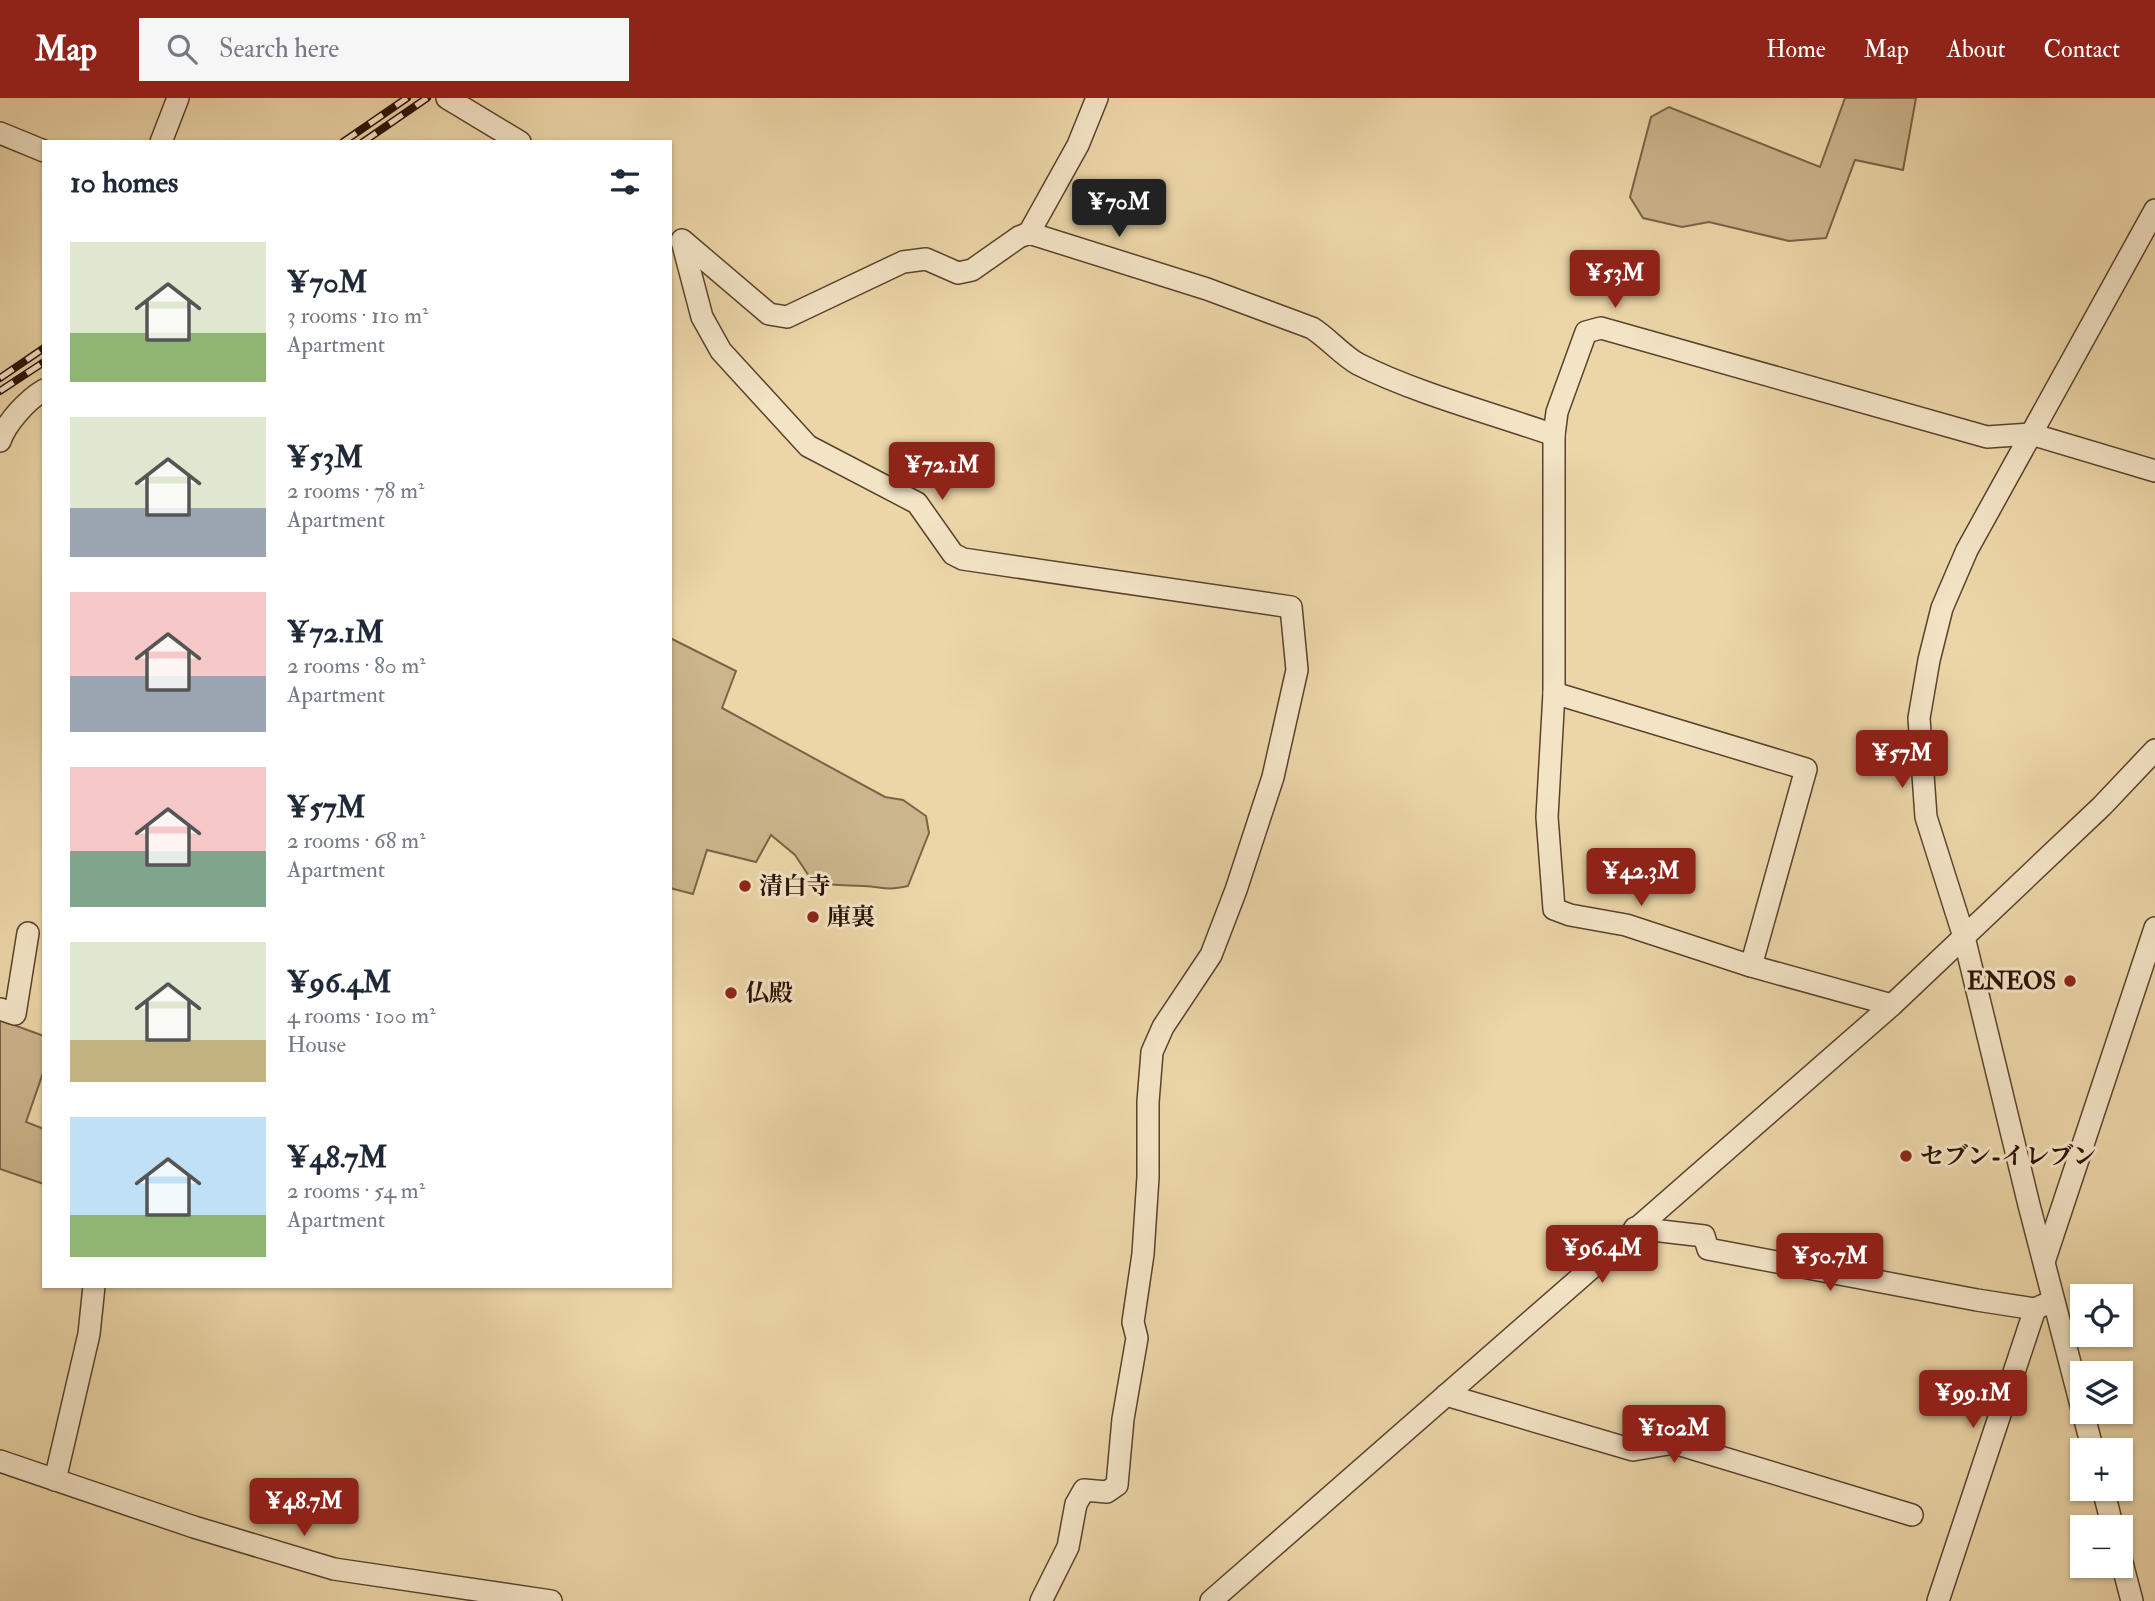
<!DOCTYPE html>
<html lang="en">
<head>
<meta charset="utf-8">
<style>
  :root { --surface:#fff; --page:#f6f6f7; --text:#1f2937; --muted:#747a83; --accent:#8f2418 }
  body { margin:0; font-family:"IM FELL Double Pica","Noto Serif JP",serif; background:var(--page); color:var(--text); height:100vh; display:flex; flex-direction:column; font-size:26px; white-space:nowrap }
  * { box-sizing:border-box; margin:0 }
  p { font-size:23px; color:var(--muted) }
  .icon { flex:none; width:38px; height:38px; fill:none; stroke:currentColor; stroke-width:2; stroke-linecap:round; stroke-linejoin:round }
  .map { position:relative; flex:1; overflow:hidden }
  .panel { position:absolute; left:42px; top:42px; width:630px; height:1148px; display:flex; flex-direction:column; background:var(--surface); border-radius:0px; box-shadow:0 2px 5px #0004 }
  .panel>* { flex:none }
  .buttons { position:absolute; left:2070px; top:1186px; display:grid; gap:14px }
  .buttons a { display:grid; place-items:center; width:63px; height:63px; border-radius:0px; background:var(--surface); box-shadow:0 2px 5px #0004; font-size:35px }
  .price { position:absolute; translate:-50% -60px; padding:0 16px; border-radius:7px; background:var(--accent); color:#fff; font-size:23px; line-height:46px; filter:drop-shadow(0 2px 4px #0008) }
  .price::after { content:''; position:absolute; left:50%; top:42px; width:21px; height:16px; margin-left:-10px; background:inherit; clip-path:polygon(0 0,100% 0,50% 100%) }
  .price.current { background:#222; color:#fff }
  ul { padding:0; list-style:none }
  li { display:flex; align-items:center; gap:21px; height:175px; padding:0 28px }
  li span { display:grid; place-items:center; flex:none; width:196px; height:140px; border-radius:0px; color:#555 }
  li>.icon { margin-inline-start:auto }
  span .icon { width:84px; height:84px; fill:#fffc; stroke-width:1 }
  li b { font-size:30px }
  h2 { display:flex; justify-content:space-between; align-items:center; height:84px; padding:0 28px; font-size:30px }
  header { display:flex; align-items:center; gap:42px; box-sizing:border-box; height:98px; padding:0 35px; background:var(--accent); color:#fff }
  header strong { font-size:33px }
  nav { display:flex; gap:38px; margin-inline-start:auto; font-size:24px }
  .search { width:490px; height:63px; background:var(--page); display:flex; align-items:center; gap:18px; box-sizing:border-box; padding:0 24px; border-radius:0px; color:var(--muted); font-size:26px }
  .map>svg:first-child { display:block }
  .green { fill:#cbb58c; stroke:#7a6348; stroke-width:2 }
  .lines { fill:none; stroke-linecap:round; stroke-linejoin:round }
  .minor-casing { stroke:#5a422d; stroke-width:24 }
  .minor { stroke:#f3e4c6; stroke-width:21 }
  .rail-casing { stroke:#2a1104; stroke-width:8 }
  .rail { stroke:#f3e4c6; stroke-width:5; stroke-dasharray:16; stroke-linecap:butt }
  .poi-dot { fill:#8f2418; stroke:#f3e4c6; stroke-width:2.5 }
  .labels { text-anchor:middle; dominant-baseline:central; stroke-width:6; stroke-linejoin:round; paint-order:stroke }
  .poi-label { font-size:24px; font-weight:bold; fill:#2a1104; stroke:#f3e4c6; text-anchor:start }
</style>
</head>
<body>
<header>
<strong>Map</strong>
<div class="search"><svg class="icon" aria-label="search" viewBox="0 0 24 24"><circle cx="10" cy="10" r="6"/><path d="M15 15l6 6"/></svg>Search here</div>
<nav><a>Home</a><a>Map</a><a>About</a><a>Contact</a></nav>
</header>
<div class="map">
<svg width="2155" height="1503" viewBox="0 0 2155 1503">
  <rect width="100%" height="100%" fill="#ecd6a8"/>
  <filter id="stains"><feTurbulence type="fractalNoise" baseFrequency=".00286" numOctaves="4"/><feColorMatrix values="0 0 0 0 .2 0 0 0 0 .09 0 0 0 0 .02 0 0 0 .5 -.17"/></filter>
  <radialGradient id="worn" r=".72"><stop offset=".6" stop-color="#630" stop-opacity="0"/><stop offset="1" stop-color="#630" stop-opacity=".3"/></radialGradient>
  <!-- green -->
  <g class="green">
    <path d="M1845,0H1916L1903,72L1855,62L1826,140L1789,143L1709,124L1682,129L1643,120L1630,99L1651,19L1669,9L1820,69Z"/>
    <path d="M670,540L736,573L722,610L885,699L903,702L926,718L929,735L908,788C885,793 884,789 864,788C845,787 832,788 813,784L795,757L771,737L756,764L707,752L693,796L670,790Z"/>
    <path d="M0,922L44,938V972L26,1024L44,1031V1086L0,1071Z"/>
  </g>
  <g class="lines">
    <defs>
      <g id="minor">
        <path d="M447,0L520,44"/>
        <path d="M0,35L44,53"/>
        <path d="M161,44L178,0"/>
        <path d="M1029,135L1078,47L1097,0"/>
        <path d="M682,142L769,216L787,219L903,164L926,161L958,175L972,172L1019,139L1029,135L1207,191L1312,230C1328,240 1342,257 1358,266C1418,296 1491,315 1554,337"/>
        <path d="M682,143L702,219L721,253L808,348L917,405L953,456L963,461L1291,509L1297,572L1273,679L1236,792L1211,857L1163,929L1152,954L1148,1004V1079L1143,1156L1133,1224L1137,1240L1123,1321L1117,1387L1107,1394L1084,1392L1076,1406L1068,1449L1041,1503"/>
        <path d="M0,343C6,325 27,302 44,292"/>
        <path d="M1554,595L1806,671L1751,868"/>
        <path d="M1892,907L1751,868L1626,827L1570,817L1554,811L1547,719L1554,595V337L1557,314L1586,234L1601,230L1987,339L2031,336L2155,373"/>
        <path d="M0,911L15,916L28,835"/>
        <path d="M1635,1130L1704,1138L1708,1151L1977,1202L2035,1211"/>
        <path d="M2045,1161L2155,830"/>
        <path d="M1446,1297L1633,1352L1674,1345L1912,1417"/>
        <path d="M2082,1311L2029,1107L1964,839L1926,719L1919,620L1929,562L1942,510L1967,452L2155,112"/>
        <path d="M2083,1314L2093,1353"/>
        <path d="M0,1363L194,1429L334,1471L551,1503"/>
        <path d="M55,1382L89,1236L94,1188"/>
        <path d="M2103,1391L2113,1430"/>
        <path d="M2121,1461L2132,1503"/>
        <path d="M1211,1503L1892,907L2102,708L2155,652"/>
        <path d="M1938,1503L2035,1211L2046,1206"/>
      </g>
    </defs>
    <!-- minor casing -->
    <use href="#minor" class="minor-casing"/>
    <!-- minor -->
    <use href="#minor" class="minor"/>
    <defs>
      <g id="rail">
        <path d="M343,44L407,0"/>
        <path d="M363,44L427,0"/>
        <path d="M0,280L44,250"/>
        <path d="M0,293L44,264"/>
      </g>
    </defs>
    <!-- rail casing -->
    <use href="#rail" class="rail-casing"/>
    <!-- rail -->
    <use href="#rail" class="rail"/>
  </g>
  <!-- markers -->
  <g class="poi-dot">
    <circle cx="745" cy="788" r="7"/>
    <circle cx="813" cy="819" r="7"/>
    <circle cx="2070" cy="883" r="7"/>
    <circle cx="731" cy="895" r="7"/>
    <circle cx="1906" cy="1058" r="7"/>
  </g>
  <g class="labels">
    <!-- poi labels -->
    <g class="poi-label">
      <text x="759" y="788">清白寺</text>
      <text x="827" y="819">庫裏</text>
      <text x="2056" y="883" text-anchor="end">ENEOS</text>
      <text x="745" y="895">仏殿</text>
      <text x="1920" y="1058">セブン-イレブン</text>
    </g>
  </g>
  <rect width="100%" height="100%" filter="url(#stains)"/>
  <rect width="100%" height="100%" fill="url(#worn)"/>
</svg>
<div class="buttons">
<a><svg class="icon" aria-label="locate" viewBox="0 0 24 24"><circle cx="12" cy="12" r="6"/><path d="M12 2v4M12 18v4M2 12h4M18 12h4"/></svg></a>
<a><svg class="icon" aria-label="layers" viewBox="0 0 24 24"><path d="M12 4l9 5-9 5-9-5zM3 14l9 5 9-5"/></svg></a>
<a>+</a>
<a>−</a>
</div>
<b class="price current" style="left:1119px;top:141px">¥70M</b>
<b class="price" style="left:1615px;top:212px">¥53M</b>
<b class="price" style="left:942px;top:404px">¥72.1M</b>
<b class="price" style="left:1902px;top:692px">¥57M</b>
<b class="price" style="left:1641px;top:810px">¥42.3M</b>
<b class="price" style="left:1602px;top:1187px">¥96.4M</b>
<b class="price" style="left:1830px;top:1195px">¥50.7M</b>
<b class="price" style="left:1973px;top:1332px">¥99.1M</b>
<b class="price" style="left:1674px;top:1367px">¥102M</b>
<b class="price" style="left:304px;top:1440px">¥48.7M</b>
<section class="panel">
<h2>10 homes<svg class="icon" aria-label="filters" viewBox="0 0 24 24"><path d="M4 7h16M4 17h16"/><circle cx="9" cy="7" r="2"/><circle cx="15" cy="17" r="2"/></svg></h2>
<ul>
<li><span style="background:linear-gradient(#dfe7d0 65%,#8fb573 0)"><svg class="icon" aria-label="home" viewBox="0 0 24 24"><path d="M3 11l9-7 9 7M6 9v11h12V9"/></svg></span><div><b>¥70M</b><p>3 rooms · 110 m²</p><p>Apartment</p></div></li>
<li><span style="background:linear-gradient(#dfe7d0 65%,#9aa5b1 0)"><svg class="icon" aria-label="home" viewBox="0 0 24 24"><path d="M3 11l9-7 9 7M6 9v11h12V9"/></svg></span><div><b>¥53M</b><p>2 rooms · 78 m²</p><p>Apartment</p></div></li>
<li><span style="background:linear-gradient(#f6c9c9 60%,#9aa5b1 0)"><svg class="icon" aria-label="home" viewBox="0 0 24 24"><path d="M3 11l9-7 9 7M6 9v11h12V9"/></svg></span><div><b>¥72.1M</b><p>2 rooms · 80 m²</p><p>Apartment</p></div></li>
<li><span style="background:linear-gradient(#f6c9c9 60%,#7fa58c 0)"><svg class="icon" aria-label="home" viewBox="0 0 24 24"><path d="M3 11l9-7 9 7M6 9v11h12V9"/></svg></span><div><b>¥57M</b><p>2 rooms · 68 m²</p><p>Apartment</p></div></li>
<li><span style="background:linear-gradient(#dfe7d0 70%,#c2b280 0)"><svg class="icon" aria-label="home" viewBox="0 0 24 24"><path d="M3 11l9-7 9 7M6 9v11h12V9"/></svg></span><div><b>¥96.4M</b><p>4 rooms · 100 m²</p><p>House</p></div></li>
<li><span style="background:linear-gradient(#bfe0f5 70%,#8fb573 0)"><svg class="icon" aria-label="home" viewBox="0 0 24 24"><path d="M3 11l9-7 9 7M6 9v11h12V9"/></svg></span><div><b>¥48.7M</b><p>2 rooms · 54 m²</p><p>Apartment</p></div></li>
</ul>
</section>
</div>
</body>
</html>
